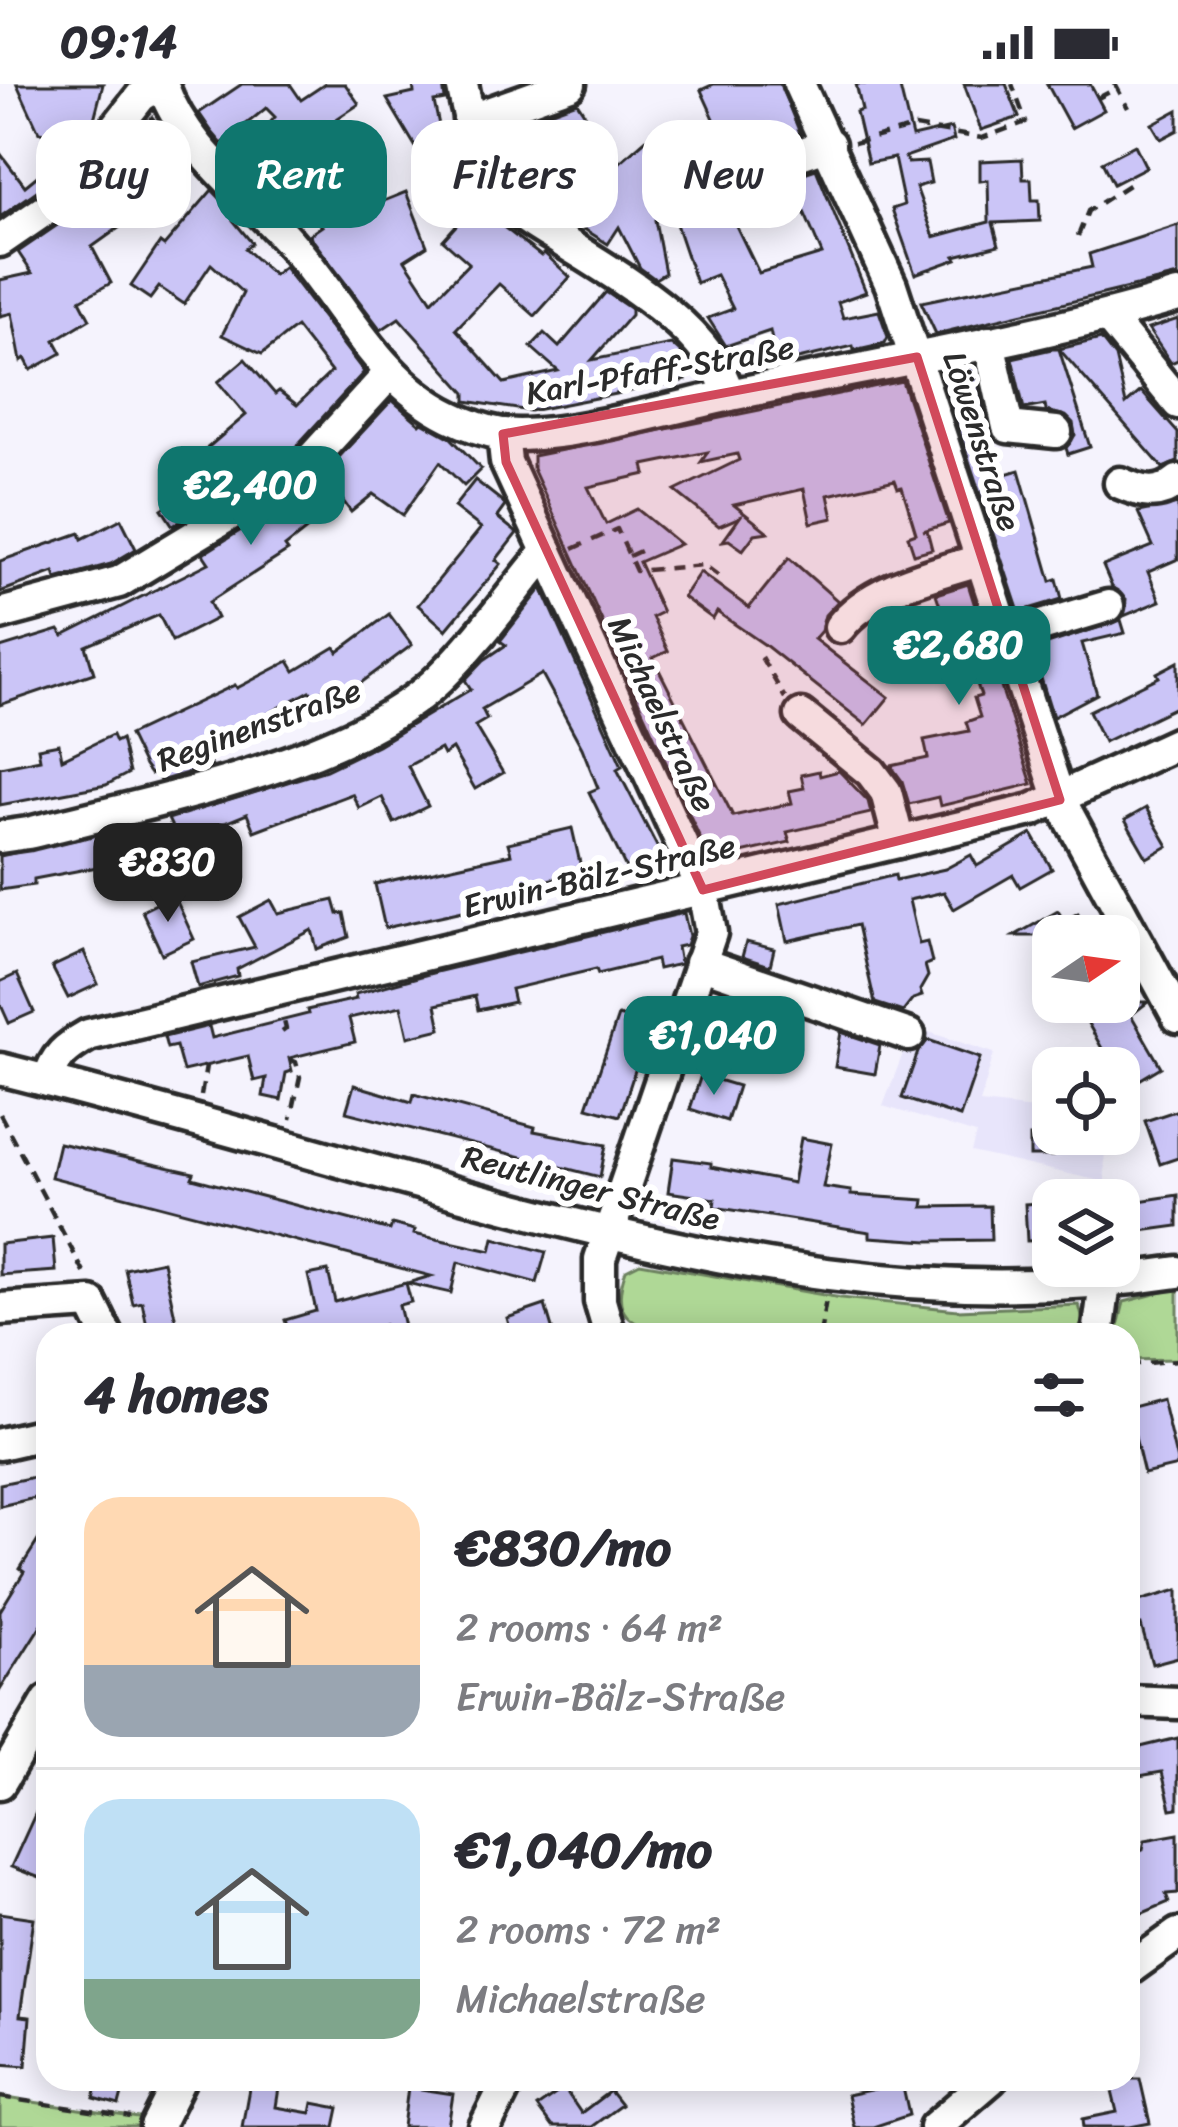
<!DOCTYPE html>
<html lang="en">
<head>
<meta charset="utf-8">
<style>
  :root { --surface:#fff; --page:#f7f7f7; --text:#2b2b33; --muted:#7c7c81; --line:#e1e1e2; --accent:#0f766e }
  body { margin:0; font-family:Sriracha,sans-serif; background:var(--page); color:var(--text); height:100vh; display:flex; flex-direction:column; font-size:45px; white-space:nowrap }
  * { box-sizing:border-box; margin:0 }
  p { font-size:39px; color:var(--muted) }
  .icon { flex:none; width:66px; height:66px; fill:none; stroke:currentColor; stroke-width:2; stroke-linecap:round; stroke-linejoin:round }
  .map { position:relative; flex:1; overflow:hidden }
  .drawer { position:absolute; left:36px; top:1239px; width:1104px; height:768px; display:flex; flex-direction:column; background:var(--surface); border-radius:36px; box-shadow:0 6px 30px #0003 }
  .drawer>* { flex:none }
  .top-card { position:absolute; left:36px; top:36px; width:1107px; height:108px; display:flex; gap:24px }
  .needle { width:78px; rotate:77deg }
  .tools { position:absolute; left:1032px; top:831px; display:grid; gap:24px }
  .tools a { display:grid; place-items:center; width:108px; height:108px; border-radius:24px; background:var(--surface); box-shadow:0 6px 30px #0003; font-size:60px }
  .price { position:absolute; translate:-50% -102px; padding:0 27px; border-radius:24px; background:var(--accent); color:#fff; font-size:39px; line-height:78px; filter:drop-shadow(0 3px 6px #0008) }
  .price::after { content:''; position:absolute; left:50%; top:72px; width:36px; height:27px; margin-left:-18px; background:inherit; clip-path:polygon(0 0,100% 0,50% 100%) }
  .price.active { background:#222; color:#fff }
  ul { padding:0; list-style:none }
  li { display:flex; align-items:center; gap:36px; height:300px; padding:0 48px }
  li+li { border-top:3px solid var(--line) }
  li span { display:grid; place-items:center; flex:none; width:336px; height:240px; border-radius:36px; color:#555 }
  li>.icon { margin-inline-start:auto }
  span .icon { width:144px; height:144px; fill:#fffc; stroke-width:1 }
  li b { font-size:51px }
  h2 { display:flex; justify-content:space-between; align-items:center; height:144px; padding:0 48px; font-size:51px }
  .chip { padding:0 42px; border-radius:36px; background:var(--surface); box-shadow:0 6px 30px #0003; font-size:42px; line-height:108px }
  .chip.active { background:var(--accent); color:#fff }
  .status { display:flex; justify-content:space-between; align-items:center; height:84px; padding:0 60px; background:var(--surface); direction:ltr }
  .status svg { height:33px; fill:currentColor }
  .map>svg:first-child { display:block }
  .built { fill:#e8e5fb }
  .green { fill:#afd896; stroke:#6d8260; stroke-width:3 }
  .building { fill:#cbc5f7; stroke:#2b2b2b; stroke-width:3 }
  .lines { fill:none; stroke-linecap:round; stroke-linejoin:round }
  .minor-casing { stroke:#2b2b2b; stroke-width:39 }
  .path { stroke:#2b2b2b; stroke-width:4.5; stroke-dasharray:12 9; stroke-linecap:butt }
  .minor { stroke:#fff; stroke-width:30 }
  .marked { fill:#d1495b; fill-opacity:0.2; stroke:#d1495b; stroke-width:9; stroke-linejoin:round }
  .labels { text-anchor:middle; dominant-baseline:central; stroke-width:12; stroke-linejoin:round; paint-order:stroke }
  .street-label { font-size:33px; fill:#2b2b2b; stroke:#fff }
</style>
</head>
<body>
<div class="status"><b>09:14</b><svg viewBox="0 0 49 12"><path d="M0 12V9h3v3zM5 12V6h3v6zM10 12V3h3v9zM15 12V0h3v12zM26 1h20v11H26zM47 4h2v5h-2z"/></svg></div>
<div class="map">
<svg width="1178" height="2043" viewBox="0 0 1178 2043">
  <rect width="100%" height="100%" fill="#f5f3fd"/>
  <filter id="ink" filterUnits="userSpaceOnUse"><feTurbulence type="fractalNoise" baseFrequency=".00833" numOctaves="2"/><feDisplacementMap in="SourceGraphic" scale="24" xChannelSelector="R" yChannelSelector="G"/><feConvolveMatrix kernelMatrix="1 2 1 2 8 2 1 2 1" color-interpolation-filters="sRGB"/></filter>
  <g filter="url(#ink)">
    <!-- built -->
    <path class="built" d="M913,943L994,969L980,1019L1053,1027V1050H1104L1105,1098L971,1068L976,1050L883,1022Z"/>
    <!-- green -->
    <g class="green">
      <path d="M640,1179L841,1214L958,1226L1079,1221L1083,1237L1076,1251H671C631,1241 609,1232 626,1186Z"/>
      <path d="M1178,1204V1275L1128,1276V1251H1116L1124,1218Z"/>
      <path d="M0,2013L158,2037L156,2043H0Z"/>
    </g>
    <!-- building -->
    <g class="building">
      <path d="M17,0H103L92,43L82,55L39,48Z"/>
      <path d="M242,0H290L301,16L325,0H345L359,20L296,62L341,105L362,88L384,117L406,108L427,162L405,176L432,217L469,179L443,156L460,137L387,15L414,9L413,0H443L445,16L434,18L442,55L488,131L541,172L544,169L570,193L535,232L499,200L456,245L504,299L558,287L531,263L544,249L559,263L606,208L631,225V231L592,276L671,260L681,269L686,296L530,327L466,317V309L399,234L381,246L309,151L322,142L267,90L258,98L237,77L275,33L266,24L222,60L212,48L199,29Z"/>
      <path d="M714,0H780L800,49L767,61L762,45L726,61L701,6Z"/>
      <path d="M856,0H899L912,53L951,44L954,56L905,73L908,79L927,78L931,99L916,103L934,153L989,138L988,96L980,97V77L1022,75L1023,95H1031L1032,116H1039L1040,137L993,139L999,161L955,172L957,175L915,190L892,125L904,121L894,74L868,79L856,28L862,26Z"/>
      <path d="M964,0H1006L1019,33L981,46Z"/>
      <path d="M1047,0H1090L1104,26L1071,44Z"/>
      <path d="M577,18L592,41L571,55L599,92L554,127L523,87L519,89L494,48Z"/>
      <path d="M1178,26V46L1161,55L1152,40Z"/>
      <path d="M152,33L191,84L146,120L148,123L92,163L111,199L80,216L90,235L55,256L62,269L31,286L25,274L21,277L12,229L0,232V196L32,189L18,168L91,118L117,93L110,84L113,79Z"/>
      <path d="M659,44L685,76L686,88L696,97L692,102L704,131L726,121L759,189L822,170L802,123L794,126L783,96L816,85L866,208L838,218L843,234L879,227L888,253L885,259L854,266L853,262L777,280L770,247L726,262L708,234L733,225L716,191L696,199L673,131L655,136L665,189L655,195L640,184L619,143L608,160L581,143L620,78Z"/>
      <path d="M1135,61L1146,83L1113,100L1102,78Z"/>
      <path d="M0,69L25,102L57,76L65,87L0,133Z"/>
      <path d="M212,106L236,131L233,136L252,159L245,165L274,191L284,183L364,288L290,369L173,442L162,425L214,391L198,372L246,331L218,298L245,275L275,310L279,307L297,321L331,288L296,243L262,270L222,251L243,209L211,180L184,220L159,203L150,215L131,202L160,159L164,162Z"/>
      <path d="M1178,141V192L936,250L921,218L1092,183L1089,170Z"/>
      <path d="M1178,235V276L1171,279L1148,245Z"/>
      <path d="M1101,255L1115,273L1126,320L1141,307L1178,349V378L1163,384L1059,265Z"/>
      <path d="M1052,265H1059L1090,363L1068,370L1066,364L1075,351L1073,339L1066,332L1046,327L1045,321L1024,325L1012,274Z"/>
      <path d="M974,282L986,334L969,337L991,361L1002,391L1019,386L1051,497L1057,495L1062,515L1019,528L940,289Z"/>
      <path d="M902,297L949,439L923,447L927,446L932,465L914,470L908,452L916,449L902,403L898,404L895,396L828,411L833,434L811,439L804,405L734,421L768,448L755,450L743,466L729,456L723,457L740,433L719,442L675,407L739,376L737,370L701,378L708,368L644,381L646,390L588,403L606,440L637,425L680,460L639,478L662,528L652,533L668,567L653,574L733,732L792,719L789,707L804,704L801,691L819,687L820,692L839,687L868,717L871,729L787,748L790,758L710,776L546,413L533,385V372Z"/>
      <path d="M392,316L420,340L422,338L451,354L481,385L464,402L440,378L403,431L373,410L351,428L343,417L285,463L288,467L209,518L217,534L172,557L159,531L86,562L94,589L0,621V564L59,546L63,552L209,479L203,470L314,400Z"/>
      <path d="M475,396L503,418L505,422L497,433L517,449L496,476L501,480L446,546L418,521L481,444L454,423Z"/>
      <path d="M1178,420V475L1148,488L1160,517L1124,532L1126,515L1112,503L1103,482L1153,462L1138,428Z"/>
      <path d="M121,435L136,465L111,480L56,495L54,488L0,508V477L80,449L82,455Z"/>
      <path d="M789,474L838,517L825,531L821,547L814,555L889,613L866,641L765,561L717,528L713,535L683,513L700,488L749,524Z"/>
      <path d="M968,500L1032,700L940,722L938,713L909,720L902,697L891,682L928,674L924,656L969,647L966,638L980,633L974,614L981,612L970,579L917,595L909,568L901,570L893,545L879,549L875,537L903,522L908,540L895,544L943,530L936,510Z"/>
      <path d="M542,504L622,682L617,685L663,774L629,790L589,708L598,704L582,664L542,590L482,625L487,635L475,642L503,689L475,705L452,665L443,671L440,665L408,682L428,722L394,739L382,713L359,724L352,710L254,747L247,730L210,745L212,749L182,764L168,735L326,686L378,661L471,605L465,596L484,576L506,561L500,557Z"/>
      <path d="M389,530L412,561L358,601L356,598L332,611L328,603L313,612L310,607L253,638L256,643L205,669L211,682L160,697L156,687L150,690L144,682L129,651L235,601L237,604L289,577L295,587L335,563L338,568Z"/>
      <path d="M1121,536L1125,549L1082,559L1097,610L1053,633L1032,565Z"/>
      <path d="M1178,578V631L1174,624L1104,658L1089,627L1159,593L1157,589Z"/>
      <path d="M112,651L115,658L121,655L129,689L106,701L0,721V683L40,675L38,664L59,660L62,675Z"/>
      <path d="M1146,724L1168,762L1147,774L1125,736Z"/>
      <path d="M143,741L151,776L115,786L113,780L34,795V801L0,806V772Z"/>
      <path d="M572,744L582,788L492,809L495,820L385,844L375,800L511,770L508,759Z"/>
      <path d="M1032,750L1052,785L1020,803L1013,791L954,825L944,808L909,816L919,860L927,858L932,878L925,881L928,892L920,906L922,912L913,915L903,928L875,919L857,841L787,857L779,820L895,791L896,796L945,785L971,771L977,782Z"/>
      <path d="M174,811L194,855L162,870L142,827Z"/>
      <path d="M271,816L278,829L334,816L338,830L344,829L349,853L317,865L312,846L237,885L238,892L198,903L191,878L255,863L239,833Z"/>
      <path d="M1058,827L1064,837L1078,829L1091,852H1053V881L1037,852H1014Z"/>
      <path d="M684,829L689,852L686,861L677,863L680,880L658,885L656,876L598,890L596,885L511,905L514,918L478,926L475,912L436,921L441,945L408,953L401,922L349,934L355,958L289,974L292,987L286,989L281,1016L263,1012L266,994L254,997L248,972L183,987L176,962L167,964L164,953L209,942L212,954L308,930L307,926L356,915L355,910L436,888Z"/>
      <path d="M746,858L774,865L770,882L742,873Z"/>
      <path d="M84,868L98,900L68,914L52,883Z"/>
      <path d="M17,890L34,928L9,939L0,919V898Z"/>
      <path d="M727,918L761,931L750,961L716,948Z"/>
      <path d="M1076,918H1148L1131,931L1161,983L1119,1008V984H1113Z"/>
      <path d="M618,932L650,941L620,1032L587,1023Z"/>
      <path d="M841,948L880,961L875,990L835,983Z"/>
      <path d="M928,956L980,974L960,1033L902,1014L918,968Z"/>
      <path d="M701,991L738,1002L727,1037L690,1025Z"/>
      <path d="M354,1001L412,1018L414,1010L535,1043L534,1047L606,1061L600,1093L346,1028Z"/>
      <path d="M1178,1026V1074L1160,1080L1145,1037Z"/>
      <path d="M1030,1053H1052L1053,1072H1030Z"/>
      <path d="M801,1054L832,1060L823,1103L851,1107V1111L924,1116L923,1123L990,1122L991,1156L929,1157L870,1153V1148L714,1123L715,1115L668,1108L673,1074L711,1079V1083L793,1099Z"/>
      <path d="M59,1059L194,1089L192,1094L390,1146L392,1140L415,1146L414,1150L491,1167L494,1154L546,1168L537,1199L458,1178L451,1209L407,1199L431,1192L51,1093Z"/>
      <path d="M1178,1111V1142L1119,1150V1120Z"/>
      <path d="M1053,1118V1156L1027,1157L1025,1120Z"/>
      <path d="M53,1154L56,1187L0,1191V1160Z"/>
      <path d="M163,1177L179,1251H149L142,1218L133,1220L125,1185Z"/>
      <path d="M328,1187L335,1218L406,1199L411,1218L399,1221L406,1251H386L384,1241L350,1251H290L285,1236L316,1227L308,1191Z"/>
      <path d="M545,1221L554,1251H512L507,1234Z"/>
      <path d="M1162,1315L1178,1382L1144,1390L1128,1324Z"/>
      <path d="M48,1390V1411L0,1422V1400Z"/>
      <path d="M48,1441V1530L0,1606V1527L24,1488L20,1485Z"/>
      <path d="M1178,1506V1573L1152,1580L1141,1541L1128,1544V1520Z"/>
      <path d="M1178,1654V1724L1171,1725L1162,1688L1128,1694V1666Z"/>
      <path d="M48,1702V1797L11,1783Z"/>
      <path d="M1178,1750V1809L1166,1810L1169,1818L1136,1832L1128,1808V1771L1143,1765L1145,1756Z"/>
      <path d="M0,1829L34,1834L20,1932L30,1933L26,1982L0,1980Z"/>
      <path d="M99,1995H126L119,2021L94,2014Z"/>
      <path d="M1109,1995H1140L1150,2039L1130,2043H1084L1083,2035L1117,2028Z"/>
      <path d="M250,1999L279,2004L276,2023L311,2029L313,2019L339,2024L335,2043H242Z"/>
      <path d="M902,1999L909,2031L873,2043H854L847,2011Z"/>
      <path d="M408,2003L453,2010L448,2043H403Z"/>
      <path d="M564,2004L581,2029L610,2007L621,2021L591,2043H552L537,2023Z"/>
    </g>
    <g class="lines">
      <defs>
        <g id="minor">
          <path d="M162,0C185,66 248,110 292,161C343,219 378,297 450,332C466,340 485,347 502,350C560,357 674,323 735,310C883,279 1033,255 1178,212"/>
          <path d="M462,0C471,44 481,93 516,126C528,138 547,147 562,157C619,193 710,244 729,311"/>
          <path d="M799,0L891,201L1060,716L1178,933"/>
          <path d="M469,36L570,0"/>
          <path d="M704,80L762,83L829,60"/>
          <path d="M0,157L80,102L96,69L141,12L160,0"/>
          <path d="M1108,233L1178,319"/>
          <path d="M989,258L1008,343L1056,348"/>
          <path d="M503,350L506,378L703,806L711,849L600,1175V1217L609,1248"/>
          <path d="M1120,399C1143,409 1158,413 1178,397"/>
          <path d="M0,530L119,498L259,413L303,384L389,290"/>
          <path d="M840,543C871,503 936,490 982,475"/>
          <path d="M1008,552L1108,522"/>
          <path d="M801,631L871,688L886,708L899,758"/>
          <path d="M0,753L28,749C145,720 354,679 440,594C479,556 512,509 547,467"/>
          <path d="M700,879L909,951"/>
          <path d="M0,985C162,1025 323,1074 485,1117C719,1179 934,1226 1178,1188"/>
          <path d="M48,997C54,972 67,963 88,951L1032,726L1178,659"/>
          <path d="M0,1225L91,1219L107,1251"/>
          <path d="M1098,1251L1105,1199"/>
          <path d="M0,1360L48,1349"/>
          <path d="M1128,1617L1178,1619"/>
          <path d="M0,1699L48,1617"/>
          <path d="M1128,1886L1178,1850"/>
          <path d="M156,2043L180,1995"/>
          <path d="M485,2043L509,1995"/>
          <path d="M935,2043L991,1995"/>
        </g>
      </defs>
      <!-- minor casing -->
      <use href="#minor" class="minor-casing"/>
      <!-- path -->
      <g class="path">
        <path d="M1115,0L1128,24"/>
        <path d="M1098,14L1117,4"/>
        <path d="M854,59L915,43L982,54L1026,38L1012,0"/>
        <path d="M1078,152L1088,127L1130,100"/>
        <path d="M573,465L617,445L636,487L704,481L719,492L713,498"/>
        <path d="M629,472L640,467"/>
        <path d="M761,573L785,614"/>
        <path d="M282,948L286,945L283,933"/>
        <path d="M289,975L296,978L300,993L291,1035"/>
        <path d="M201,1012L206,982"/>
        <path d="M0,1030L88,1196"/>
        <path d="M820,1251L826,1215"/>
        <path d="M1128,1281L1178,1276"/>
        <path d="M0,2013L131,2033"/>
      </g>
      <!-- minor -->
      <use href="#minor" class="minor"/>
    </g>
  </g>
  <!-- marked area -->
  <path class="marked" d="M917,273L1060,716L703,806L506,378L503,350Z"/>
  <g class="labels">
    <!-- street labels -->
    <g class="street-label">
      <text transform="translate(660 286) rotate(-10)">Karl-Pfaff-Straße</text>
      <text transform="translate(982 357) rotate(72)">Löwenstraße</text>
      <text transform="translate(662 630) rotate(65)">Michaelstraße</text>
      <text transform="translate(259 641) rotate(-20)">Reginenstraße</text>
      <text transform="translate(599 792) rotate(-13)">Erwin-Bälz-Straße</text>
      <text transform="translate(591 1104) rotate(14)">Reutlinger Straße</text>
    </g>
  </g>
</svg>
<div class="tools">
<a><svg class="needle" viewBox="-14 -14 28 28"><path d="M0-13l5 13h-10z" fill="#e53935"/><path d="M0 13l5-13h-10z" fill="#7c7c81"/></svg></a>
<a><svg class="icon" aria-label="locate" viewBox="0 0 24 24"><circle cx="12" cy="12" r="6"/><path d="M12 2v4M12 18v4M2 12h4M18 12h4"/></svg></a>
<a><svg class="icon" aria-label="layers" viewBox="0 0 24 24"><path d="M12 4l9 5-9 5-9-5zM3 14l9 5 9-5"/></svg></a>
</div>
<b class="price" style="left:251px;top:464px">€2,400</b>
<b class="price" style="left:959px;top:624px">€2,680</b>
<b class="price active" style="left:168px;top:841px">€830</b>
<b class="price" style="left:714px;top:1014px">€1,040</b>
<div class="top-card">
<a class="chip">Buy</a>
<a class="chip active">Rent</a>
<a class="chip">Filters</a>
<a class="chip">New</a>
</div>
<section class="drawer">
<h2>4 homes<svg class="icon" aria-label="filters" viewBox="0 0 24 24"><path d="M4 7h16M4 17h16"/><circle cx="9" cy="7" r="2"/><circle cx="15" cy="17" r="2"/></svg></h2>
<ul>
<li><span style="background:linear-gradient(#ffd9b3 70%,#9aa5b1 0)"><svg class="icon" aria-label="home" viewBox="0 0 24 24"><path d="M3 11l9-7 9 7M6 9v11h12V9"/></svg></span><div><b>€830/mo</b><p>2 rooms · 64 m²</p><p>Erwin-Bälz-Straße</p></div></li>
<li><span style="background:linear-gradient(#bfe0f5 75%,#7fa58c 0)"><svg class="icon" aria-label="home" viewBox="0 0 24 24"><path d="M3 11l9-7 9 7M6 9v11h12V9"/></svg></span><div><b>€1,040/mo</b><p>2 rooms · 72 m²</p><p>Michaelstraße</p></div></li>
</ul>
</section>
</div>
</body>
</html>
